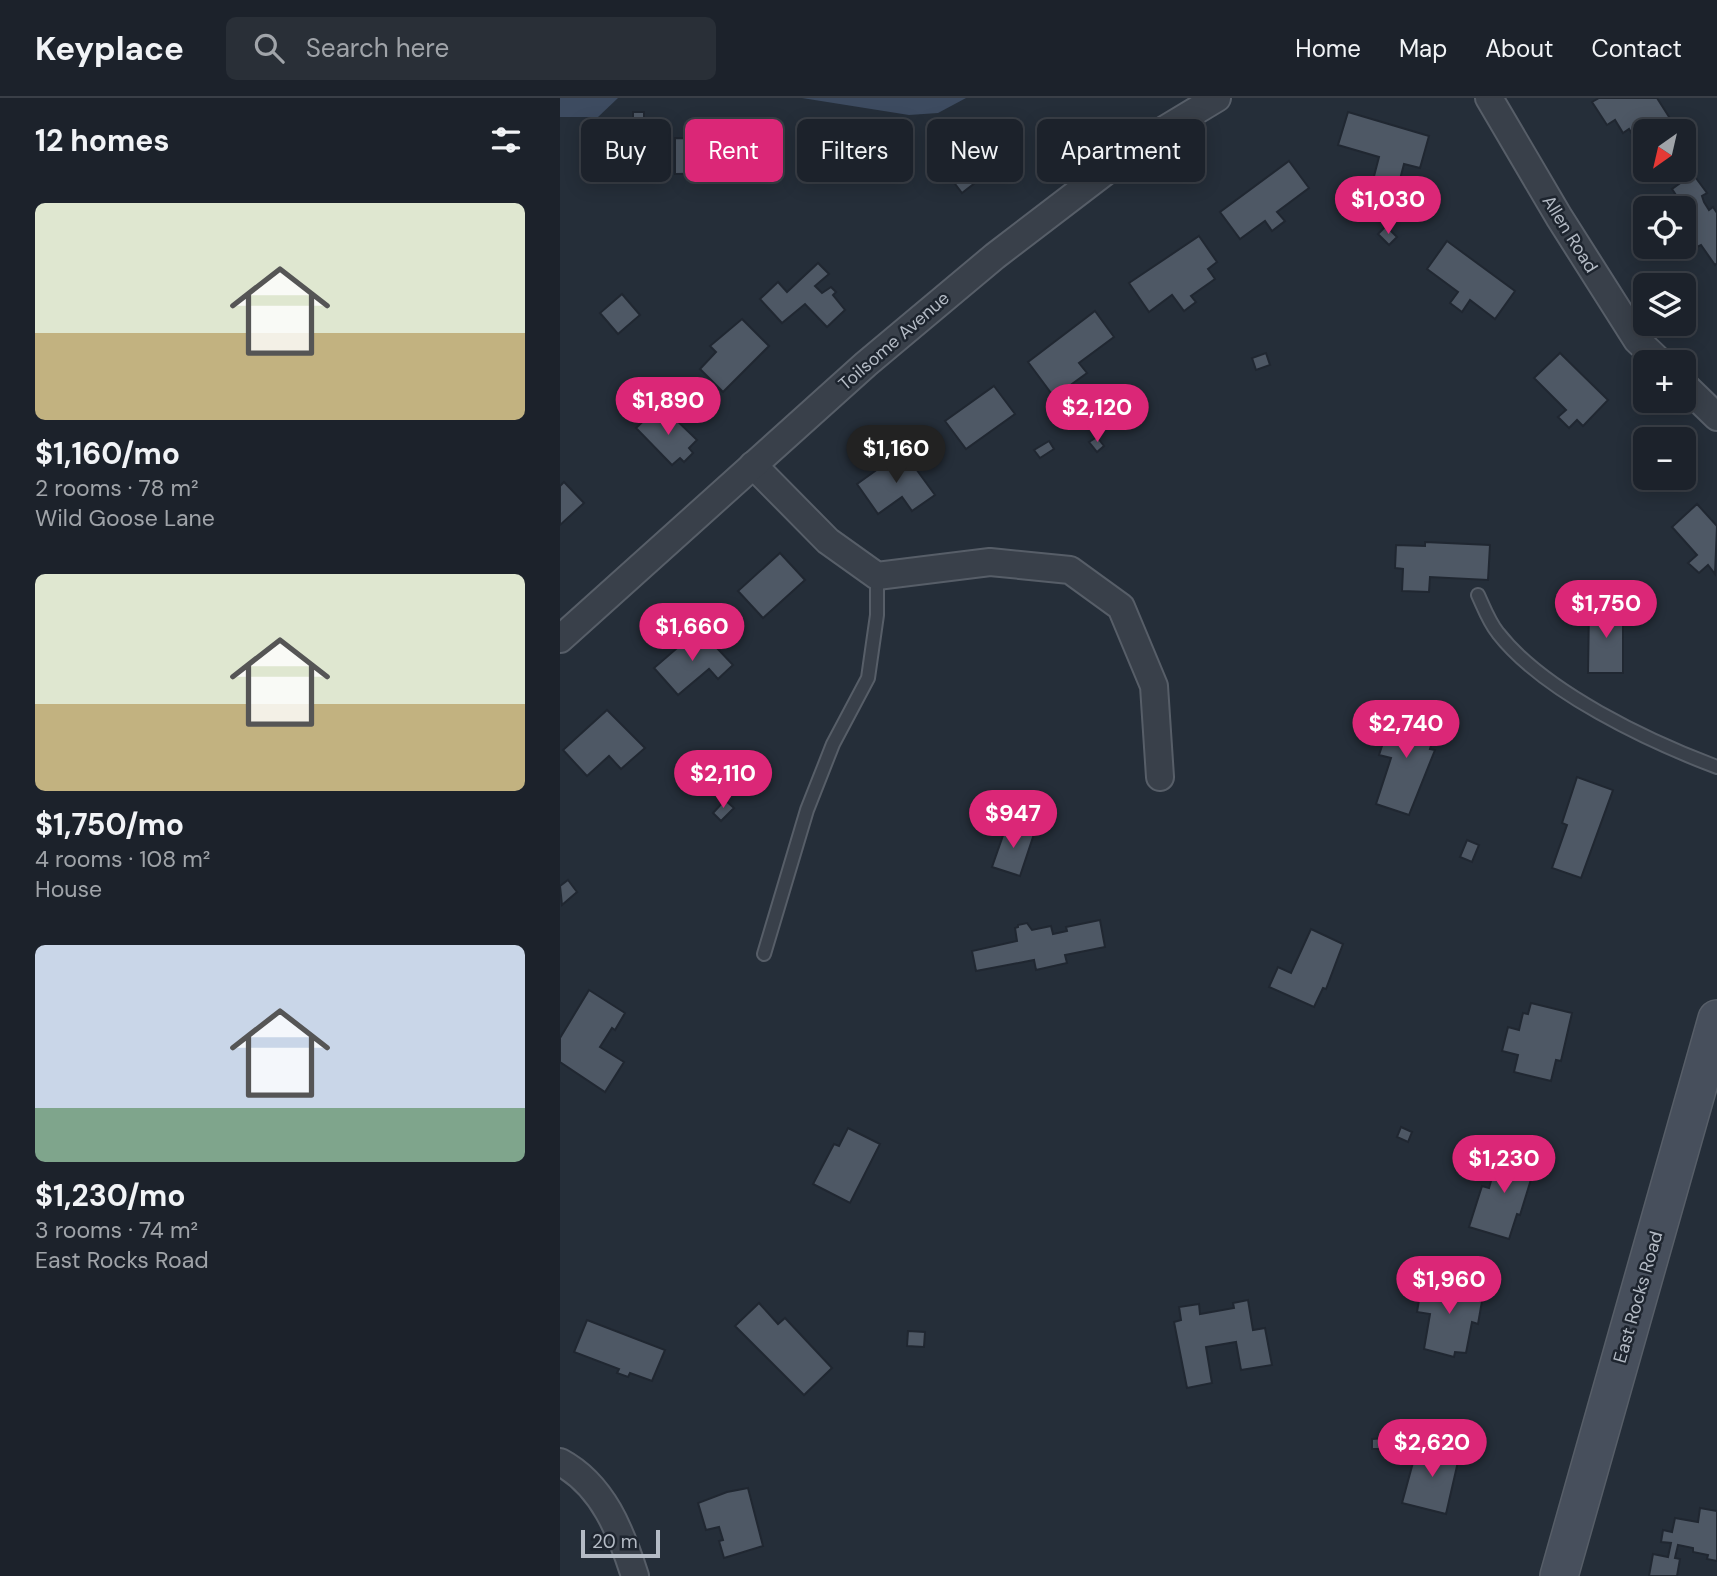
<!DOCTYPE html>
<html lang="en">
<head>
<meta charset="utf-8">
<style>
  :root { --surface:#1c222b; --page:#292f37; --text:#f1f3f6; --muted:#a0a4a9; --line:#3a3f47; --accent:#db2777 }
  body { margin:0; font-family:"DM Sans",sans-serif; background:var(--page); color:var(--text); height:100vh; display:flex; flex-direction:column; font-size:26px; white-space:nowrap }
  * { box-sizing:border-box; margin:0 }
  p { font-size:23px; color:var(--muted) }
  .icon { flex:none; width:38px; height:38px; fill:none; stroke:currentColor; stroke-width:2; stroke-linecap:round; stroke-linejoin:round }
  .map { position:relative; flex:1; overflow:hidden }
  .panel { display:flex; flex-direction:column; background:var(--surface); width:560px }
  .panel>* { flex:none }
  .banner { position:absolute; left:21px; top:21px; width:665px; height:63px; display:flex; gap:14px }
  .needle { width:46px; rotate:214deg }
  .controls { position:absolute; left:1073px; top:21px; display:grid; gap:14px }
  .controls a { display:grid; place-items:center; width:63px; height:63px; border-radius:10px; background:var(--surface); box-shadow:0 4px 18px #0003,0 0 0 2px var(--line); font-size:35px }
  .scale { position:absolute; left:21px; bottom:18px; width:79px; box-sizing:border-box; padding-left:7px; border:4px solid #b4bbc5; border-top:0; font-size:19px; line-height:24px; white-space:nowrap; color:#b4bbc5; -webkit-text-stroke:5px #1e252f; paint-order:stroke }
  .price { position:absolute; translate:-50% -60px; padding:0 16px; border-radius:24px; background:var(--accent); color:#fff; font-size:23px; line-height:46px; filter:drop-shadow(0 2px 4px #0008) }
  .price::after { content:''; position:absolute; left:50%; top:42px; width:21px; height:16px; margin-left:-10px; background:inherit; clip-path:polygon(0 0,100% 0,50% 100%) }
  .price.on { background:#222; color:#fff }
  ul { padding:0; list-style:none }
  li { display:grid; align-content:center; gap:14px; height:371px; padding:0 35px }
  li span { display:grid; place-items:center; height:217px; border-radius:10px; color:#555 }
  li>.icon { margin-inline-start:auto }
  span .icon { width:126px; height:126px; fill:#fffc; stroke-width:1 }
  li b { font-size:30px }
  h2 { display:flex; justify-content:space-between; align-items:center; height:84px; padding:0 35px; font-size:30px }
  .chip { padding:0 24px; border-radius:10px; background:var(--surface); box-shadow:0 4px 18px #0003,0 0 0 2px var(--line); font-size:24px; line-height:63px }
  .chip.on { background:var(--accent); color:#fff }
  header { display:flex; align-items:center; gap:42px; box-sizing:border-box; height:98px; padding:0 35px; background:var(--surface); border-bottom:2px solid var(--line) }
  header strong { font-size:33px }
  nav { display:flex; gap:38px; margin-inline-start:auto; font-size:24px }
  .search { width:490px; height:63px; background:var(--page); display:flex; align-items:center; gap:18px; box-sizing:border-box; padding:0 24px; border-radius:10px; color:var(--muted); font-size:26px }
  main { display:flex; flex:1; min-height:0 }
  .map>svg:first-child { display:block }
  .water { fill:#3d4b60 }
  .building { fill:#4e5865; stroke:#202731; stroke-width:2 }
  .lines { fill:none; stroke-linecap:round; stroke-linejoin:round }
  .lane-casing { stroke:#575e68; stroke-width:16 }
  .street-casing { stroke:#575e68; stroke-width:30 }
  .secondary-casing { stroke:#575e68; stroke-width:40 }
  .lane { stroke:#39404a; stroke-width:12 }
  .street { stroke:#39404a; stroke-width:26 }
  .secondary { stroke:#474f5c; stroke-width:37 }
  .labels { text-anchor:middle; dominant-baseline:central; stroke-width:5; stroke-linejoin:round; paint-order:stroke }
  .street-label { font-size:18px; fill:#b4bbc5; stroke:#1e252f }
</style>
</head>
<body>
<header>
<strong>Keyplace</strong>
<div class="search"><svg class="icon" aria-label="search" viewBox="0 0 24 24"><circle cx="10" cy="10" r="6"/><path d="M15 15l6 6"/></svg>Search here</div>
<nav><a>Home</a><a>Map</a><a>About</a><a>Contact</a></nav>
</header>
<main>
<section class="panel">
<h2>12 homes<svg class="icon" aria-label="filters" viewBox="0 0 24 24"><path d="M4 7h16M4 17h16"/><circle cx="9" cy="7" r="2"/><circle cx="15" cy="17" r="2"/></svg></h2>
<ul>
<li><span style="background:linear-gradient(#dfe7d0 60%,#c2b280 0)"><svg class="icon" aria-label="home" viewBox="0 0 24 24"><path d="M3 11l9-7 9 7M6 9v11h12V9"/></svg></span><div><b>$1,160/mo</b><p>2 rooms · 78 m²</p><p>Wild Goose Lane</p></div></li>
<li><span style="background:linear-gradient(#dfe7d0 60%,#c2b280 0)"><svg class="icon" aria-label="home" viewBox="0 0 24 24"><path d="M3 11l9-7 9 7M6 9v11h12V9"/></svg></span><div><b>$1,750/mo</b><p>4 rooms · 108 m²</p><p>House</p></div></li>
<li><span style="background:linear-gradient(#c9d6e8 75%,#7fa58c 0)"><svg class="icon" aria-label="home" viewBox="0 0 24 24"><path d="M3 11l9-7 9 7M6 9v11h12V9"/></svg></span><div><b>$1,230/mo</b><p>3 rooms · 74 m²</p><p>East Rocks Road</p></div></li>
</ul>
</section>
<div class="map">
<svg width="1157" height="1478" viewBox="0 0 1157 1478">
  <rect width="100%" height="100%" fill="#252e39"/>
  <!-- water -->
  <g class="water">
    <path d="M0,0H58L38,19H0Z"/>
    <path d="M242,0H406L378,15L349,17Z"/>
  </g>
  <!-- building -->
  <g class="building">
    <path d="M1039,0H1097L1118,33H1085L1084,55L1069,31L1063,35L1055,22L1047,27L1032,4Z"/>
    <rect x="73" y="14" width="11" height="12"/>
    <path d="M788,14L869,38L860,70L844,66L838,89L813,82L819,59L778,47Z"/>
    <path d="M115,40L173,41V54H178V69H172V75L115,76Z"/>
    <path d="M420,42L438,67L402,95L383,70Z"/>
    <path d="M729,63L749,90L717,114L725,123L712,133L705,123L680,141L660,114Z"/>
    <path d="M1133,76L1147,95L1142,98L1144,104L1149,112L1153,109L1157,115V165L1155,167L1141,147L1135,150L1130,143L1136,139L1124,121V109L1112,91Z"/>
    <path d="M826,128L837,139L829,147L818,136Z"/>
    <path d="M639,138L657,164L648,171L655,181L631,198L636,204L624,213L612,197L589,214L569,185Z"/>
    <path d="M887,143L955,193L935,221L910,202L902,214L890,205L898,194L867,171Z"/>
    <path d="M258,165L269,176L255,188L262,195L271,189L276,194L273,197L285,212L267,229L245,206L222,225L200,201L218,184L227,194Z"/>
    <path d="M62,196L80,217L58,236L40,215Z"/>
    <path d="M535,213L554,239L519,265L527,275L494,299L468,264Z"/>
    <path d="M182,221L209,248L163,294L140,271L156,254L150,248Z"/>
    <path d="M706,255L710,267L696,272L692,260Z"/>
    <path d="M1000,255L1048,302L1023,328L1017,322L1009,330L998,319L1006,312L974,280Z"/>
    <path d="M434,288L455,316L406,351L385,323Z"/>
    <path d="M94,313L100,319L107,313L137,342L129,350L133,355L124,364L120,360L112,367L76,330Z"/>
    <path d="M537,339L544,348L537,354L529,344Z"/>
    <path d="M489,343L494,351L480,360L474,352Z"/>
    <path d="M343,353L375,397L352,413L342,399L318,416L297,386Z"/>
    <path d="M4,384L24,405L0,427V388Z"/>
    <path d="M1137,406L1157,428L1155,476L1148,467L1139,475L1128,465L1137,457L1112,429Z"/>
    <path d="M865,444L930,447L928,482L870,479L869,494L842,493L843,471L835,470L836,447L865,448Z"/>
    <path d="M220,455L245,482L203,520L178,493Z"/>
    <path d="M1029,509L1063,510V575H1028Z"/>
    <path d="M139,531L173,567L158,581L149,571L118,597L94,570Z"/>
    <path d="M47,612L85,650L61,671L49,658L27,678L3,652Z"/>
    <path d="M845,613L879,624L870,651L875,652L849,717L816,706L831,660L819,657L832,618L843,622Z"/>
    <path d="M1017,679L1053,692L1021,780L992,770L1007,727L1002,725Z"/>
    <path d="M165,702L174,710L161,723L153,715Z"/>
    <path d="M447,726L474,736L460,778L432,769Z"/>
    <path d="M907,742L919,747L912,764L900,759Z"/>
    <path d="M8,782L17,794L2,807L0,788Z"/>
    <path d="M540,822L545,849L505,857L507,865L476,872L474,862L416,873L412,853L457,843L455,830L458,829V827L467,825L472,832L491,828L493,836L507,833L506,829Z"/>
    <path d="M751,831L783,846L766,891L763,890L754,909L709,889L718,869L731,875Z"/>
    <path d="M29,892L65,915L55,932L52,930L40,949L64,964L45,994L0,964V940Z"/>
    <path d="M971,905L1012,915L1001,963L996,962L991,983L954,974L958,957L942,953L948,929L959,932L963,915L968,916Z"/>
    <path d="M841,1029L852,1034L848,1044L837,1039Z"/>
    <path d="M288,1030L320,1046L290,1105L253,1086L274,1046L279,1048Z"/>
    <path d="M940,1051L977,1062L960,1117L957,1116L949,1141L909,1129L922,1088L929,1090Z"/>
    <path d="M862,1184L924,1192L918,1226L912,1224L906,1255L895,1254L894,1259L864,1251L870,1216L857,1214Z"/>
    <path d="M688,1202L693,1232L705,1230L712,1267L681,1272L676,1244L646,1249L652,1285L627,1290L614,1224L621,1222L619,1209L639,1206L640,1216L674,1210L673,1205Z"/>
    <path d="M199,1205L218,1226L225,1220L272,1270L244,1297L175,1228Z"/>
    <path d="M27,1222L105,1252L92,1283L70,1275L68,1279L57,1275L59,1271L14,1254Z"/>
    <path d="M348,1233L365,1234L364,1249L347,1248Z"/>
    <path d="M824,1340V1351H812V1341Z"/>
    <path d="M858,1346L900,1355L886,1416L842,1405Z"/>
    <path d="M188,1390L203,1448L164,1460L159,1443L163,1442L159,1429L146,1432L138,1405L167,1394Z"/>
    <path d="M1140,1410L1157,1413V1463L1147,1461L1148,1457L1133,1454V1450L1118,1447L1115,1460L1120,1461L1117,1478H1089L1093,1456L1108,1459L1111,1445L1101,1444L1103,1432L1112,1434L1115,1420L1138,1424Z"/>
  </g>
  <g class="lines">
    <defs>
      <g id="lane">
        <path d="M918,497C924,510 929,524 938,535C984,594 1088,643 1157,669"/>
        <path d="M204,856L247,712L273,646L308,580L317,517V478"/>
      </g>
      <g id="street">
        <path d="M929,0L999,119L1077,242L1100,264"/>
        <path d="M1124,287L1157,319"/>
        <path d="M193,367L268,443L317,478L430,464L510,472L561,509L594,588L600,679"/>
        <path d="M0,541L306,266L435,158L584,44L657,0"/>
        <path d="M0,1364C43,1387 61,1434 75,1478"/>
      </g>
      <path id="secondary" d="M999,1478L1157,921"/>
    </defs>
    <!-- lane casing -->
    <use href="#lane" class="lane-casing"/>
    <!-- street casing -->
    <use href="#street" class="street-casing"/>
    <!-- secondary casing -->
    <use href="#secondary" class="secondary-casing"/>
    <!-- lane -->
    <use href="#lane" class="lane"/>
    <!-- street -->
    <use href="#street" class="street"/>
    <!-- secondary -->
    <use href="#secondary" class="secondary"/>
  </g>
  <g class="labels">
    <!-- street labels -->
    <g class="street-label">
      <text transform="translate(1010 136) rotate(58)">Allen Road</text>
      <text transform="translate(334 243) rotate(-41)">Toilsome Avenue</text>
      <text transform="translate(1078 1199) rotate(-74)">East Rocks Road</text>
    </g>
  </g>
</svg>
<div class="controls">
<a><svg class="needle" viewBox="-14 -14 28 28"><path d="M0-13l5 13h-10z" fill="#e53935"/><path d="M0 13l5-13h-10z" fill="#a0a4a9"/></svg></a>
<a><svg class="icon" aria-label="locate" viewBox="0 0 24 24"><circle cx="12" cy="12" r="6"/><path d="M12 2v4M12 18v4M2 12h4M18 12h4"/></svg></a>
<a><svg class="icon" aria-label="layers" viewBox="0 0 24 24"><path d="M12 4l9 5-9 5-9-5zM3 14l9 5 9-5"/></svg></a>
<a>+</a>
<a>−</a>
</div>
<div class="scale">20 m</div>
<b class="price" style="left:828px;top:138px">$1,030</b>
<b class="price" style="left:108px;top:339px">$1,890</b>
<b class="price" style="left:537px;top:346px">$2,120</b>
<b class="price on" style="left:336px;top:387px">$1,160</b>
<b class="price" style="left:1046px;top:542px">$1,750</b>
<b class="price" style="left:132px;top:565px">$1,660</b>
<b class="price" style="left:846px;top:662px">$2,740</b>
<b class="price" style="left:163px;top:712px">$2,110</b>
<b class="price" style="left:453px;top:752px">$947</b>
<b class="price" style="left:944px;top:1097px">$1,230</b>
<b class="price" style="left:889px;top:1218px">$1,960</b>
<b class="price" style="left:872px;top:1381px">$2,620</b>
<div class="banner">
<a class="chip">Buy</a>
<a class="chip on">Rent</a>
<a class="chip">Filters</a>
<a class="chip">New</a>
<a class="chip">Apartment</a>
</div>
</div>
</main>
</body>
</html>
